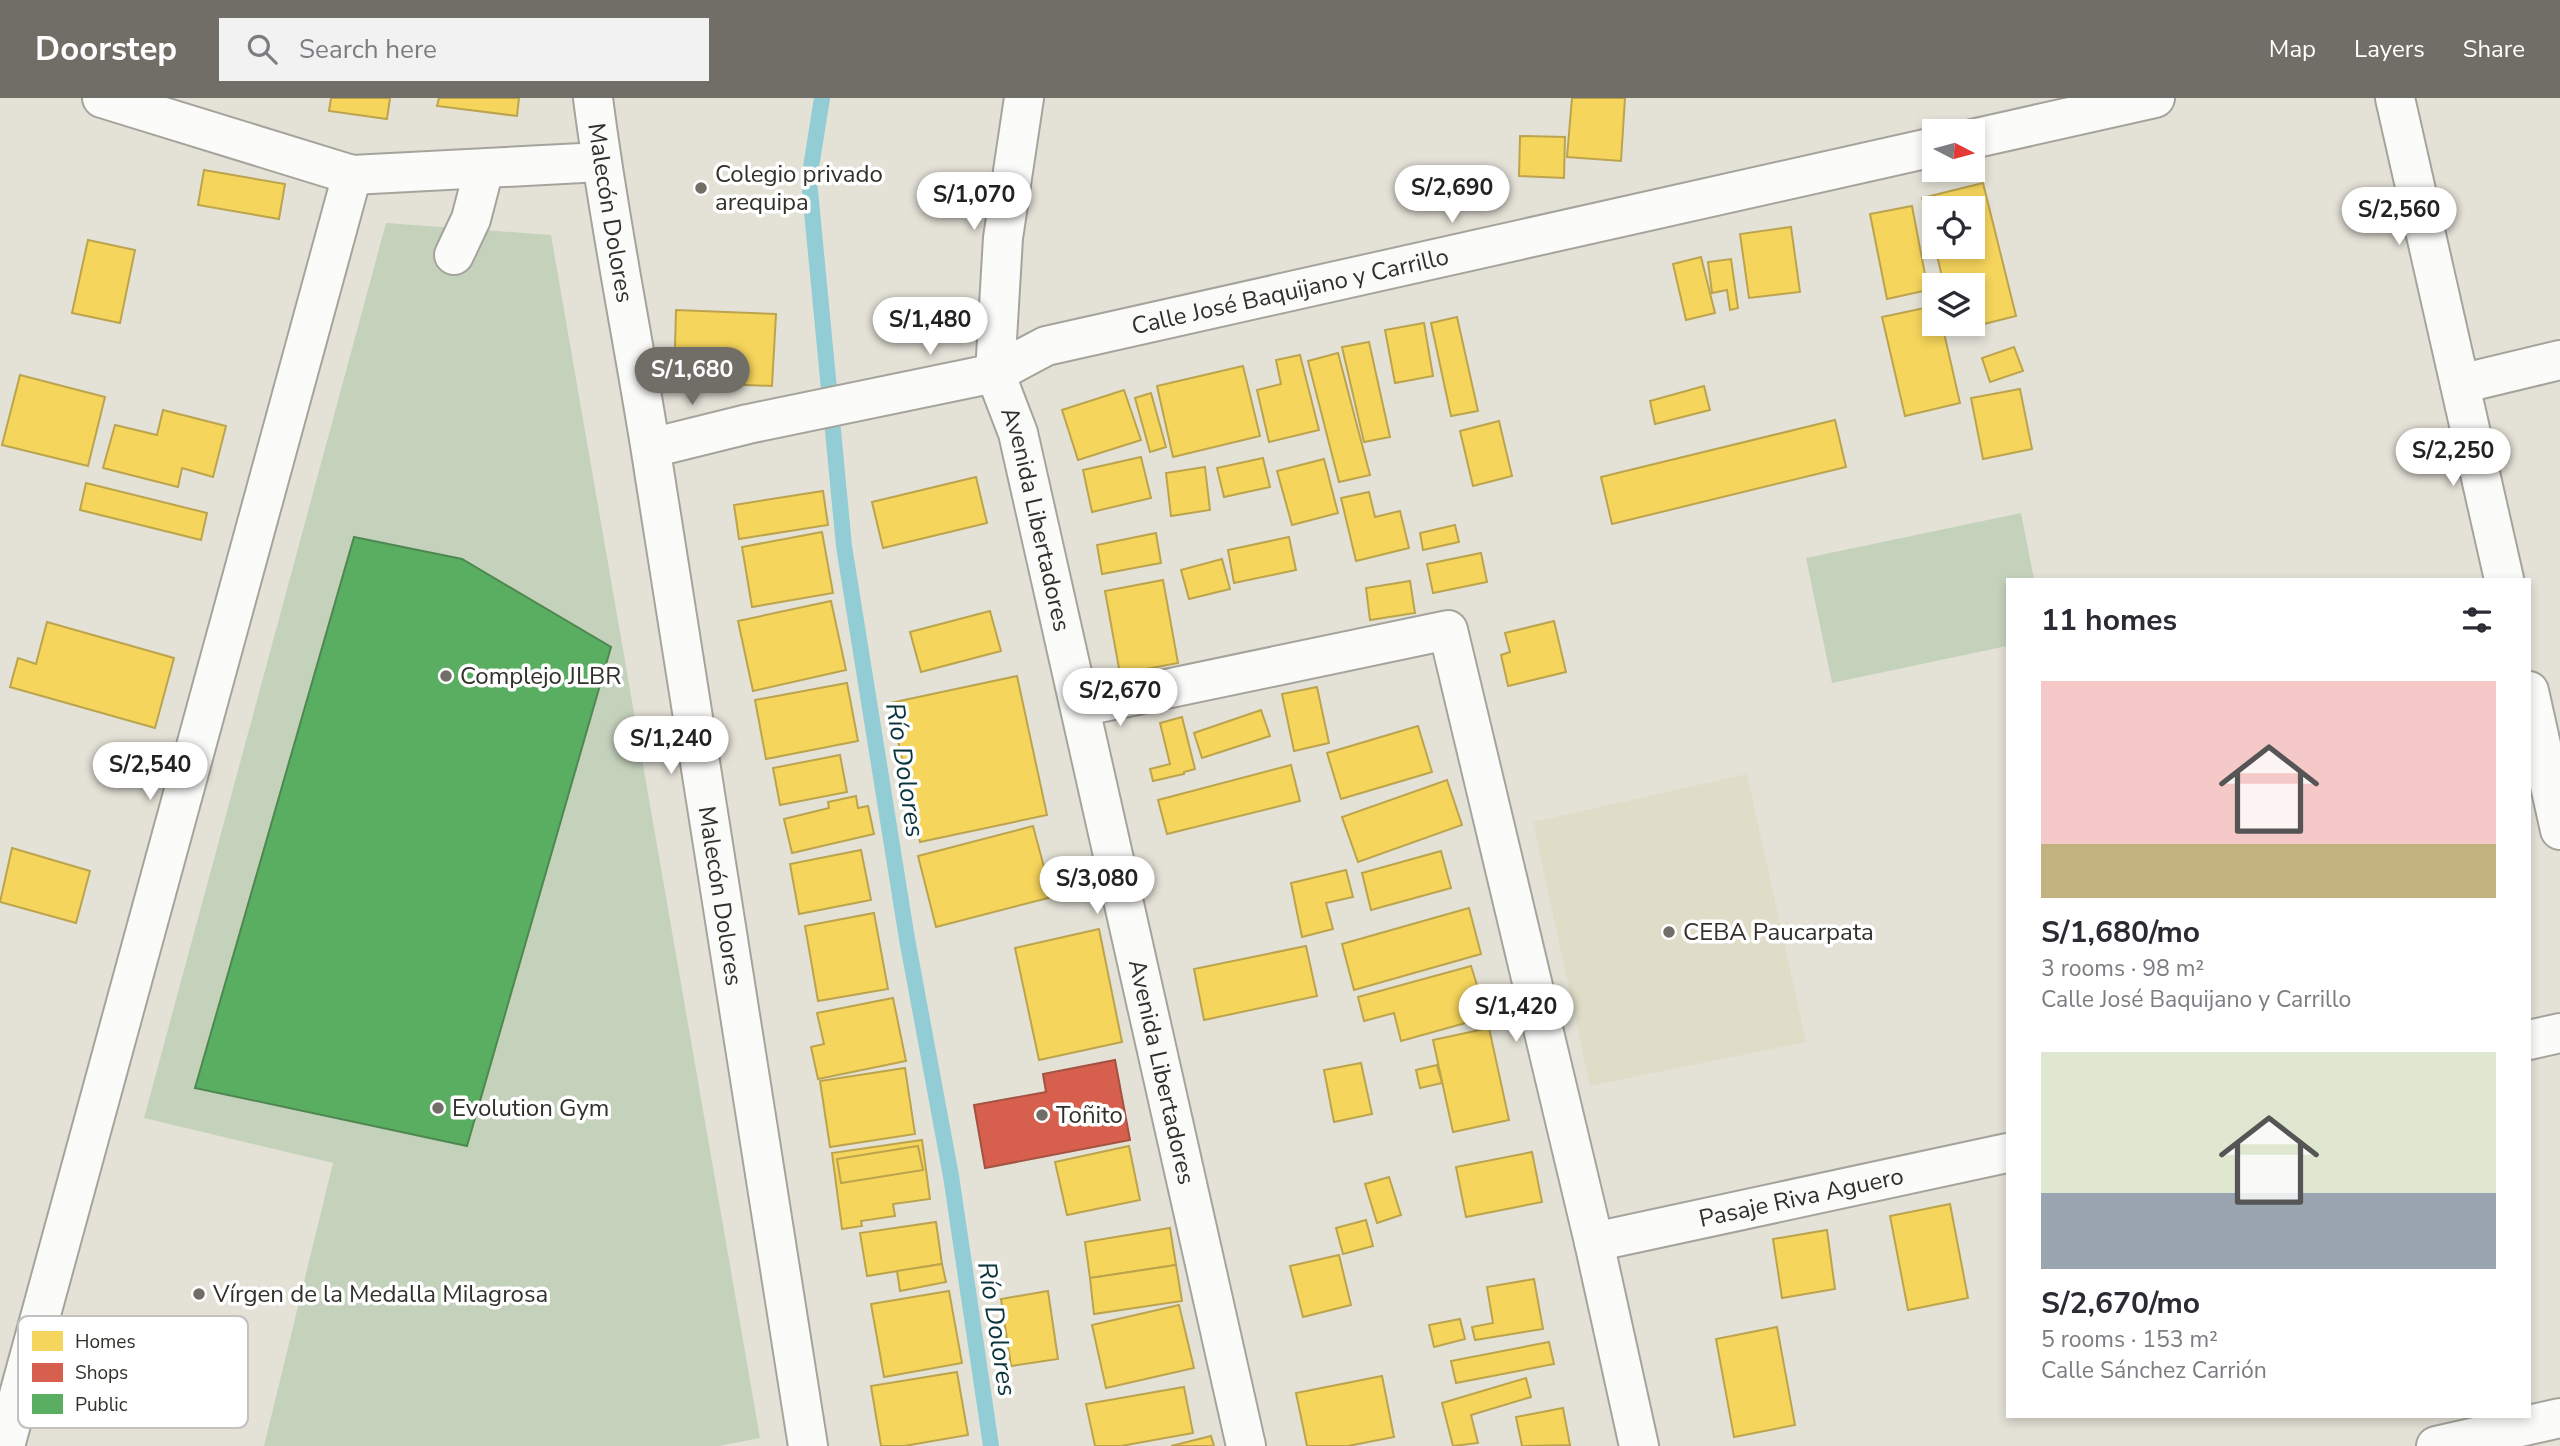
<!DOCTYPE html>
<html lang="en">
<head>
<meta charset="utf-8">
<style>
  :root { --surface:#fff; --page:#f2f2f3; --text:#2b2b33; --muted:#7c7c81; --accent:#706e66 }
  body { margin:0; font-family:"Nunito Sans",sans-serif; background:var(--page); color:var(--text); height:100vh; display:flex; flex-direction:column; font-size:26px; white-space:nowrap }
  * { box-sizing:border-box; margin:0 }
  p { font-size:23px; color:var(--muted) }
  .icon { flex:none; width:38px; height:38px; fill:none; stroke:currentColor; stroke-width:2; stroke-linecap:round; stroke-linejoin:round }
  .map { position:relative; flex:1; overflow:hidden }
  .sheet { position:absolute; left:2006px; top:480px; width:525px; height:840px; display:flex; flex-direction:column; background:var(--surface); border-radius:0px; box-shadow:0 4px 10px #0003 }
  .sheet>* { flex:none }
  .needle { width:46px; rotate:96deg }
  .tools { position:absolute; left:1922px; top:21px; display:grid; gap:14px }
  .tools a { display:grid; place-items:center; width:63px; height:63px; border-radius:0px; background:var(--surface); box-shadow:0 4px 10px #0003; font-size:35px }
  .price { position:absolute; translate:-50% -60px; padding:0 16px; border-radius:24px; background:#fff; color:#222; font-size:23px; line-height:46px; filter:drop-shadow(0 2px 4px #0008) }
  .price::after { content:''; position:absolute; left:50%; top:42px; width:21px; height:16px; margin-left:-10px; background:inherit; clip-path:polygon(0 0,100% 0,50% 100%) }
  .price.current { background:var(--accent); color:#fff }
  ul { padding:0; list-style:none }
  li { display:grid; align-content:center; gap:14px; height:371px; padding:0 35px }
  li span { display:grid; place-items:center; height:217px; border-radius:0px; color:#555 }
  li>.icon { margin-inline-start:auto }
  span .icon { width:126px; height:126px; fill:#fffc; stroke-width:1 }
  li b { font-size:30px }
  h2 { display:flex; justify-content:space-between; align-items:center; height:84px; padding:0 35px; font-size:30px }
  header { display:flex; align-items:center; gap:42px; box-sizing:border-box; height:98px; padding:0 35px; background:var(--accent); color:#fff }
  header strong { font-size:33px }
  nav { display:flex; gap:38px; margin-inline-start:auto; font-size:24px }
  .search { width:490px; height:63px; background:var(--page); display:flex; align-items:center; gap:18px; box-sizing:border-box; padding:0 24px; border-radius:0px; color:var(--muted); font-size:26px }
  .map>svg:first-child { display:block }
  .built { fill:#dfdcc8 }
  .green { fill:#c4d2bc }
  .homes { fill:#f6d55c; stroke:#bba44d; stroke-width:2 }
  .shops { fill:#d6604d; stroke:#a45242; stroke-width:2 }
  .public { fill:#5aae61; stroke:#4e8850; stroke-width:2 }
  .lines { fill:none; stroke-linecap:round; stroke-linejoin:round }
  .stream { stroke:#92ccd4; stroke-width:16 }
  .minor-casing { stroke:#a5a49c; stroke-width:42 }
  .minor { stroke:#fbfbf9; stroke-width:38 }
  .poi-dot { fill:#706e66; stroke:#fff; stroke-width:2.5 }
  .labels { text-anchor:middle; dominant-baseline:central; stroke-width:7; stroke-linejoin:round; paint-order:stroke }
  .poi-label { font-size:24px; fill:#313029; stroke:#fff; text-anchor:start }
  .street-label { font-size:24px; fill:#313029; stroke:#fff }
  .water-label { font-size:26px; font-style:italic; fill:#0b353c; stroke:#fff }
  .key { fill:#fff; stroke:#c1c1bf; stroke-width:2 }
  .key-label { font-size:19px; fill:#313029 }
</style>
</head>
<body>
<header>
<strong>Doorstep</strong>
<div class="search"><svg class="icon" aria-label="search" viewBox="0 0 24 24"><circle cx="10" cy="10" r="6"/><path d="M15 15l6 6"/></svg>Search here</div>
<nav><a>Map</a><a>Layers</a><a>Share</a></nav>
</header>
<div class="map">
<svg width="2560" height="1348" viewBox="0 0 2560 1348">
  <rect width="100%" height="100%" fill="#e4e2d7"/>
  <!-- built -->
  <path class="built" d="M1747,676L1806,944L1590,988L1533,724Z"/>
  <!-- green -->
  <g class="green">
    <path d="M386,125L551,137L760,1340L719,1348H264L333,1065L144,1020Z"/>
    <path d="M2021,415L2034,481H2007V548L1832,585L1806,460Z"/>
  </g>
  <!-- homes -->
  <g class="homes">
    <path d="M331,0H390L387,21L329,13Z"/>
    <path d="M439,0H519L517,18L437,8Z"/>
    <path d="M1572,0H1625L1621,63L1567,59Z"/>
    <path d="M1520,38L1565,39L1564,80L1519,78Z"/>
    <path d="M204,72L285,86L279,121L198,107Z"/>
    <path d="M1983,85L2016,218L1956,233L1954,226H1972V187H1944L1935,149H1972V110H1934V145L1922,100Z"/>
    <path d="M1912,108L1928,192L1887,201L1870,116Z"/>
    <path d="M1791,129L1800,194L1749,200L1740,136Z"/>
    <path d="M88,142L135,152L120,225L72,215Z"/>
    <path d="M1701,159L1715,215L1686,222L1673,166Z"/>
    <path d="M1731,161L1738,210L1730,212L1727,192L1712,195L1708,164Z"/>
    <path d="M1934,208V226H1942L1960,305L1905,318L1882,219Z"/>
    <path d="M676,212L776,216L772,288L674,284Z"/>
    <path d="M1457,219L1478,313L1451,318L1431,225Z"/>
    <path d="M1424,225L1433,278L1395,285L1385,232Z"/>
    <path d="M1369,244L1390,339L1364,344L1342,249Z"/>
    <path d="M2014,249L2023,273L1990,284L1982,260Z"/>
    <path d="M1338,255L1370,377L1339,384L1308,263Z"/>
    <path d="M1300,257L1319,332L1269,344L1257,292L1281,286L1276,262Z"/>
    <path d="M1243,268L1260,338L1173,359L1157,288Z"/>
    <path d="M20,277L105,299L88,368L2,347Z"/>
    <path d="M1704,288L1710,312L1655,326L1650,303Z"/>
    <path d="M2020,291L2032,351L1983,361L1971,300Z"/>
    <path d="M1124,292L1141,342L1078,362L1062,312Z"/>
    <path d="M1151,295L1166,349L1150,354L1135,300Z"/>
    <path d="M163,312L226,328L213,379L182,370L178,389L103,370L115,327L157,337Z"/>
    <path d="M1835,322L1846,369L1612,426L1601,379Z"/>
    <path d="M1499,323L1512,378L1473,388L1460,333Z"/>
    <path d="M1141,359L1151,400L1092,414L1083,372Z"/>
    <path d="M1263,360L1270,389L1224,399L1217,370Z"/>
    <path d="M1324,361L1338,415L1292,427L1277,373Z"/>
    <path d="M1205,369L1210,412L1171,418L1166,375Z"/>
    <path d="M976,379L987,425L883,450L872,404Z"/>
    <path d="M86,385L207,415L201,442L80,412Z"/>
    <path d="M823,393L828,427L739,441L734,407Z"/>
    <path d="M1369,394L1375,419L1400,413L1409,450L1356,463L1341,400Z"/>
    <path d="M1455,427L1459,444L1423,452L1420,435Z"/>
    <path d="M822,434L833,495L752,509L742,449Z"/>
    <path d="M1156,435L1161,465L1102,476L1097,447Z"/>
    <path d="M1289,439L1296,472L1234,485L1228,452Z"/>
    <path d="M1481,455L1487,484L1433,495L1427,466Z"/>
    <path d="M1222,461L1230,491L1189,501L1181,472Z"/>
    <path d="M1163,482L1178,565L1120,576L1105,493Z"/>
    <path d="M1410,483L1415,515L1370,522L1366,490Z"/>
    <path d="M831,503L846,572L753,593L738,523Z"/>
    <path d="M990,513L1001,553L921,574L910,534Z"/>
    <path d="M1554,523L1566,574L1508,588L1501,557L1510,554L1505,535Z"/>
    <path d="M47,524L174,560L155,630L10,589L18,560L36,566Z"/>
    <path d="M1017,578L1047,717L920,744L890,605Z"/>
    <path d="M847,585L858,643L766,661L755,602Z"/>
    <path d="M1317,589L1329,645L1294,653L1282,596Z"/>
    <path d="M1261,612L1270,638L1202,660L1194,635Z"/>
    <path d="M1182,619L1195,671L1184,674V676L1153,683L1150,671L1170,666L1160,625Z"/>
    <path d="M1418,628L1432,674L1341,701L1327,655Z"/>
    <path d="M840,657L847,694L780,707L773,670Z"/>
    <path d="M1291,667L1300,703L1167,736L1158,702Z"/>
    <path d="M1447,682L1462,727L1358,764L1342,719Z"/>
    <path d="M856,698L858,710L868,708L874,736L792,755L784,721L829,710L828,704Z"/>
    <path d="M1033,728L1052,799L936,829L918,758Z"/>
    <path d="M12,750L90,773L76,825L0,804Z"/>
    <path d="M861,752L871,802L799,816L790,766Z"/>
    <path d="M1441,753L1451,790L1371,812L1362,775Z"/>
    <path d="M1346,772L1353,799L1326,805L1333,831L1302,839L1291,785Z"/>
    <path d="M1469,810L1481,856L1354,892L1342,846Z"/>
    <path d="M874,815L888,891L818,903L805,828Z"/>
    <path d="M1099,831L1122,944L1039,962L1015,850Z"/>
    <path d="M1306,848L1317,898L1204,922L1194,871Z"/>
    <path d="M1471,868L1487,919L1401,943L1394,915L1364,923L1358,899Z"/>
    <path d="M893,900L906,963L818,981L811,949L824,946L817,915Z"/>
    <path d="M1489,930L1509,1022L1453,1034L1433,942Z"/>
    <path d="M1361,965L1372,1016L1334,1024L1324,972Z"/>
    <path d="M1437,967L1442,985L1420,990L1416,972Z"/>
    <path d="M905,970L915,1036L830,1049L820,983Z"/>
    <path d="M922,1042L930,1101L893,1106L895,1118L861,1123L862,1128L842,1131L832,1055Z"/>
    <path d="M918,1048L923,1072L841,1085L837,1061Z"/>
    <path d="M1129,1048L1140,1102L1067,1117L1055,1064Z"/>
    <path d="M1532,1054L1542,1104L1466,1119L1456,1069Z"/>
    <path d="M1389,1079L1401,1117L1377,1125L1365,1086Z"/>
    <path d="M1950,1106L1968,1200L1908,1212L1890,1118Z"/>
    <path d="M1366,1122L1373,1148L1343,1156L1336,1130Z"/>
    <path d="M936,1124L942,1166L867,1178L860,1135Z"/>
    <path d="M1170,1130L1176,1167L1090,1180L1085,1144Z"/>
    <path d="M1827,1132L1835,1191L1782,1200L1773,1141Z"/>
    <path d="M1339,1157L1351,1207L1303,1219L1290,1168Z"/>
    <path d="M942,1166L946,1184L900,1193L897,1173Z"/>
    <path d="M1176,1167L1182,1203L1094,1216L1090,1180Z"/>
    <path d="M1534,1181L1543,1231L1475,1242L1472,1229L1493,1225L1487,1189Z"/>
    <path d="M949,1193L962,1265L884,1279L871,1206Z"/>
    <path d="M1048,1193L1058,1261L1011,1268L1001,1201Z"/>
    <path d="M1179,1207L1194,1270L1106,1290L1092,1227Z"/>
    <path d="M1460,1221L1465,1241L1434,1249L1429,1227Z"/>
    <path d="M1777,1229L1795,1327L1734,1339L1716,1241Z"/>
    <path d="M1549,1244L1554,1266L1456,1285L1451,1263Z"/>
    <path d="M957,1274L968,1337L904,1348H881L871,1288Z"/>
    <path d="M1382,1278L1394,1339L1348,1348H1307L1296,1295Z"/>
    <path d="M1526,1280L1531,1299L1471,1317L1478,1345L1453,1348L1442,1305Z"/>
    <path d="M1184,1289L1193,1335L1121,1348H1095L1086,1306Z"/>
    <path d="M1563,1310L1570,1347L1522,1348L1516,1319Z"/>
    <path d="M1211,1338L1214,1348H1171Z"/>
  </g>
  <!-- shops -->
  <path class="shops" d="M1115,962L1130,1042L985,1070L974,1007L1046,994L1043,976Z"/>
  <!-- public -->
  <path class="public" d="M354,439L462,461L611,549L467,1048L195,990Z"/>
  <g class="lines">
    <!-- stream -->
    <path class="stream" d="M822,0L809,82L844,448L907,841L951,1078L991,1348"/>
    <defs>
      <g id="minor">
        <path d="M102,0L352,77L601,64"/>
        <path id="s1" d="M593,0C609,127 636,253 655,379C705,702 756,1025 808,1348"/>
        <path id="s2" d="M1024,0L1003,140L995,275L1018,335L1246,1348"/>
        <path d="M2395,0L2504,481"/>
        <path d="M1972,41L2155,0"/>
        <path d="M454,157L471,121L484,71"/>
        <path d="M2460,286L2560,262"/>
        <path id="s3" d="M651,350L748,326L995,275L1046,248L1934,49"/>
        <path d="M2529,593L2560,732"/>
        <path d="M1080,609L1448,532L1594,1144L1639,1348"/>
        <path d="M2529,942L2560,935"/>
        <path id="s4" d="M1594,1144L2007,1055"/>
        <path d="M5,1348L352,77"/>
        <path d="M2436,1348L2560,1320"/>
      </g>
    </defs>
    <!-- minor casing -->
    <use href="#minor" class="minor-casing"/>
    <!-- minor -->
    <use href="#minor" class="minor"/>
  </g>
  <!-- markers -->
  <g class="poi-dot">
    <circle cx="701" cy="90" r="7"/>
    <circle cx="446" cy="578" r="7"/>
    <circle cx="1669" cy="834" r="7"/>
    <circle cx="438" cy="1010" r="7"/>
    <circle cx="1042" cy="1017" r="7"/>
    <circle cx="199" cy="1196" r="7"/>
  </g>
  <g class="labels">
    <!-- poi labels -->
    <g class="poi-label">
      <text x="715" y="76">Colegio privado<tspan x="715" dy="28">arequipa</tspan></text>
      <text x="460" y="578">Complejo JLBR</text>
      <text x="1683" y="834">CEBA Paucarpata</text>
      <text x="452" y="1010">Evolution Gym</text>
      <text x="1056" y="1017">Toñito</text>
      <text x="213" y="1196">Vírgen de la Medalla Milagrosa</text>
    </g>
    <!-- street labels -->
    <g class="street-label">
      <text stroke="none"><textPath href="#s1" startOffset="116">Malecón Dolores</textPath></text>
      <text stroke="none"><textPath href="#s3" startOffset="660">Calle José Baquijano y Carrillo</textPath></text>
      <text stroke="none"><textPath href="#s2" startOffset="429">Avenida Libertadores</textPath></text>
      <text stroke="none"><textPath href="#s1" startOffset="808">Malecón Dolores</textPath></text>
      <text stroke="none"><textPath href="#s2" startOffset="996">Avenida Libertadores</textPath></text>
      <text stroke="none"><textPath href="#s4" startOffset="212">Pasaje Riva Aguero</textPath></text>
    </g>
    <!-- water labels -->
    <g class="water-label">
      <text transform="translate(905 672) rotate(81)">Río Dolores</text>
      <text transform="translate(997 1231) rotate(81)">Río Dolores</text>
    </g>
  </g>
  <!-- legend -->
  <rect x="18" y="1218" width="230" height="112" rx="10" class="key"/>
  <rect x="32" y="1233" width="31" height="20" fill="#f6d55c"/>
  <rect x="32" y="1265" width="31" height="19" fill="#d6604d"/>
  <rect x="32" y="1296" width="31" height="20" fill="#5aae61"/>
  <g class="key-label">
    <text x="75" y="1250">Homes</text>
    <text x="75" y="1281">Shops</text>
    <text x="75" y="1313">Public</text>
  </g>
</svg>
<div class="tools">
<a><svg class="needle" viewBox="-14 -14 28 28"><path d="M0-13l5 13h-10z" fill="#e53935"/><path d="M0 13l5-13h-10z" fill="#7c7c81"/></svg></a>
<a><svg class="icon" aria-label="locate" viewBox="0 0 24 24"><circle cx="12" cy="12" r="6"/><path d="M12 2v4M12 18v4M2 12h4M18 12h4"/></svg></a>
<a><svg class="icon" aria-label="layers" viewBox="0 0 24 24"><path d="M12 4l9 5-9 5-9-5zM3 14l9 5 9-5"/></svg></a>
</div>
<b class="price" style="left:1452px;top:127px">S/2,690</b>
<b class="price" style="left:974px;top:134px">S/1,070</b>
<b class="price" style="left:2399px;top:149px">S/2,560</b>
<b class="price" style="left:930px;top:259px">S/1,480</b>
<b class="price current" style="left:692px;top:309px">S/1,680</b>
<b class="price" style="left:2453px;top:390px">S/2,250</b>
<b class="price" style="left:1120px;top:630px">S/2,670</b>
<b class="price" style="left:671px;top:678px">S/1,240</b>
<b class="price" style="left:150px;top:704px">S/2,540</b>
<b class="price" style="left:1097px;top:818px">S/3,080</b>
<b class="price" style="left:1516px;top:946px">S/1,420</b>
<section class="sheet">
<h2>11 homes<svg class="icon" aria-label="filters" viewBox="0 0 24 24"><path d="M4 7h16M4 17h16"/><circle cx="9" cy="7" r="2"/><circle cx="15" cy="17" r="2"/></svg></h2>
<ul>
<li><span style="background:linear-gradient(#f6c9c9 75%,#c2b280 0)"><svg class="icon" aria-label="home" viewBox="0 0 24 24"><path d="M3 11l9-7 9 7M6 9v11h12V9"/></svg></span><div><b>S/1,680/mo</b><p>3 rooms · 98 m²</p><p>Calle José Baquijano y Carrillo</p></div></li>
<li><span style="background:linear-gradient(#dfe7d0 65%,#9aa5b1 0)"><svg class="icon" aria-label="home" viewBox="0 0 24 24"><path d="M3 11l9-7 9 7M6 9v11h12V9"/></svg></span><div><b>S/2,670/mo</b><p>5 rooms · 153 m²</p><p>Calle Sánchez Carrión</p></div></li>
</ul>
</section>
</div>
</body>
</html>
